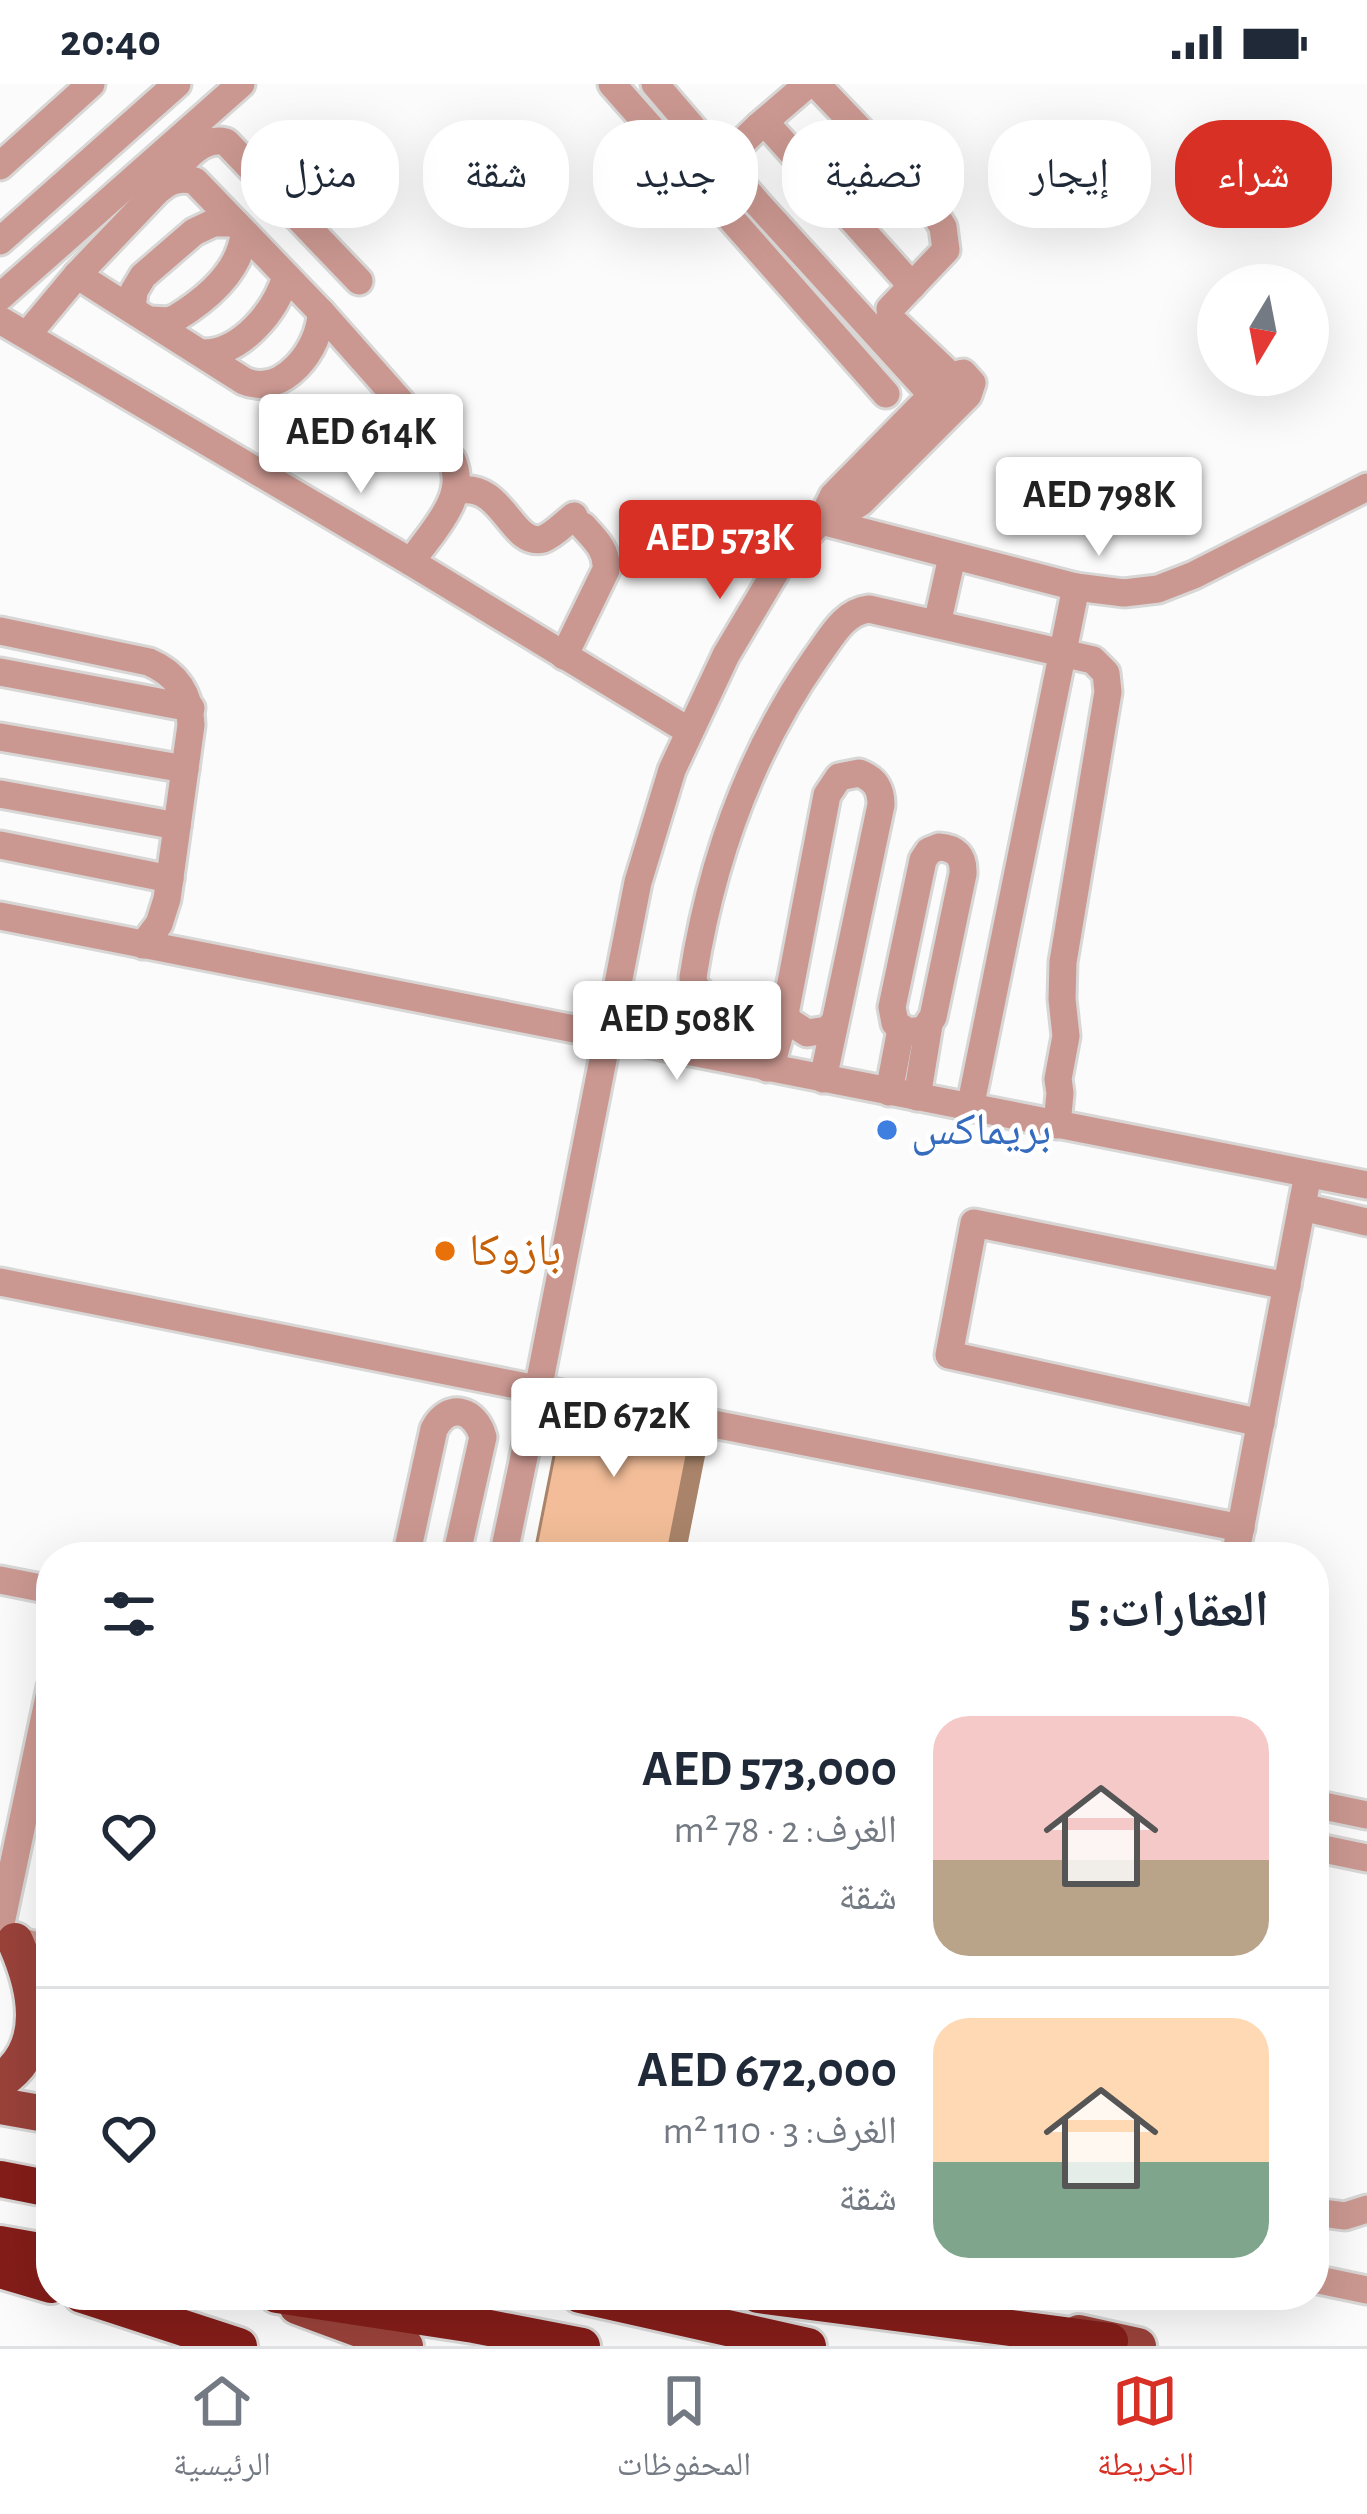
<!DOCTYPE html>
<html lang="ar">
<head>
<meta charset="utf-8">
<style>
  :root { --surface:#fff; --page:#f2f2f3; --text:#1f2937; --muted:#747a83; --line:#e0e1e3; --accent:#d93025 }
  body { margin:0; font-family:"Alegreya Sans","Noto Naskh Arabic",sans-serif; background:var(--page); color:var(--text); direction:rtl; height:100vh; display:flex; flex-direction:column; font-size:45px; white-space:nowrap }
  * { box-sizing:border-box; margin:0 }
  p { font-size:39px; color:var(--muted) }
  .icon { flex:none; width:66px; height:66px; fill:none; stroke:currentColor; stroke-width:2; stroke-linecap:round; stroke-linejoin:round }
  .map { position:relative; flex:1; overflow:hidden; direction:ltr }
  .panel { position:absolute; left:36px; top:1458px; width:1293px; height:768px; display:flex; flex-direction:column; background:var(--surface); border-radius:48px; box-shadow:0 12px 48px #0002; direction:rtl }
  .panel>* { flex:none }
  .banner { position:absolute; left:36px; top:36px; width:1296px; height:108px; direction:rtl; display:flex; gap:24px }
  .needle { width:78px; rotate:190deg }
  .fabs { position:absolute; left:1197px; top:180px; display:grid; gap:24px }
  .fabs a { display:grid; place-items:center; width:132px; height:132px; border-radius:50%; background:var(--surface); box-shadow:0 12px 48px #0002; font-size:60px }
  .price { position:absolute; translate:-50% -102px; padding:0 27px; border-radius:12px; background:#fff; color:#222; font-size:39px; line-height:78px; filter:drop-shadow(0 3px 6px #0008) }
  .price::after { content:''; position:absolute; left:50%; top:72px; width:36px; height:27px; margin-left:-18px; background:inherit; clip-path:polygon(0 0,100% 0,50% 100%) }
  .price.active { background:var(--accent); color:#fff }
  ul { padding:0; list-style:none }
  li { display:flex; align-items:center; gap:36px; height:300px; padding:0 60px }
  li+li { border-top:3px solid var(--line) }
  li span { display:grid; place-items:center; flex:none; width:336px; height:240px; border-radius:36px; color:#555 }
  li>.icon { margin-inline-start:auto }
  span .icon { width:144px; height:144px; fill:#fffc; stroke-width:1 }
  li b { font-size:51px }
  h2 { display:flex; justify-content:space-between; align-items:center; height:144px; padding:0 60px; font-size:51px }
  .pill { padding:0 42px; border-radius:48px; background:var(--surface); box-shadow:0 12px 48px #0002; font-size:42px; line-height:108px }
  .pill.active { background:var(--accent); color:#fff }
  .status { display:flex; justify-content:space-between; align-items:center; height:84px; padding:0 60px; background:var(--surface); direction:ltr }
  .status svg { height:33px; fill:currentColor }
  .tab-bar { display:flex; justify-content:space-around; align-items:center; height:168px; border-top:3px solid var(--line); background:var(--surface); font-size:33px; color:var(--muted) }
  .tab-bar a { display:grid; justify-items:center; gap:6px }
  .tab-bar .active { color:var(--accent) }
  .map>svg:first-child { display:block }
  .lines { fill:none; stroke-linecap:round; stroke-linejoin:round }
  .minor-casing { stroke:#d8d7d6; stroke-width:33 }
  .major-casing { stroke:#d8d7d6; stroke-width:42 }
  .highway-casing { stroke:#d8d7d6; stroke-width:42 }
  .minor { stroke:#cb9891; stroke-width:27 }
  .major { stroke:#99423a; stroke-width:36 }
  .highway { stroke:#841d19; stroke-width:36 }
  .shaded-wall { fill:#a9846a }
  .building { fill:#f2bd98; stroke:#a9846a; stroke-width:3 }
  .shop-dot { fill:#3f7fe0; stroke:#fff; stroke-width:4.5 }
  .food-dot { fill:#e8710a; stroke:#fff; stroke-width:4.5 }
  .labels { text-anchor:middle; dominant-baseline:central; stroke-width:9; stroke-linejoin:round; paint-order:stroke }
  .shop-label { font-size:45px; fill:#366cbe; stroke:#fff; text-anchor:start }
  .food-label { font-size:45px; fill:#c56008; stroke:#fff; text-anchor:start }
</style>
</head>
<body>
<div class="status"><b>20:40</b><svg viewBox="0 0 49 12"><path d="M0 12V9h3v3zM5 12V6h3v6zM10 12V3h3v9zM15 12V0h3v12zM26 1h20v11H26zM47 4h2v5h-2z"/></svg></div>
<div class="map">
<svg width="1367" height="2262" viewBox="0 0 1367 2262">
  <rect width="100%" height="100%" fill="#fbfbfb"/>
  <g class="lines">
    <defs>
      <g id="minor">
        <path d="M612,0L886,310"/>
        <path d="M655,0L758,120L932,311"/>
        <path d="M816,0L925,114L943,143L946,166L890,225L891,235L951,292"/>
        <path d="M759,42L808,0"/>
        <path d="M722,78L759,42L771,45L912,202"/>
        <path d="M0,82L91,0"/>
        <path d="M161,104C179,84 197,51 226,58L359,197"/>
        <path d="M0,157L177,0"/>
        <path d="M77,191L244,297C283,314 321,264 321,228"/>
        <path d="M0,213L241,0"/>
        <path d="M132,225L134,207L143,192L194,148L213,139H235"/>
        <path d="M0,236L411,478L689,647"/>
        <path d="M150,236L169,237L176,234C207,215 240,187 244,150"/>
        <path d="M27,251L77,191L159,105C171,96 180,93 195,97L321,228L452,376C469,413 431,448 411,478"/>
        <path d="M202,269C241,270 276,227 286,192"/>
        <path d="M457,407C503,396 511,464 543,455C554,451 565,439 574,432"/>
        <path d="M821,437L1076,503L1124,509L1158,505L1194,491L1367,403"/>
        <path d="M937,540L952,473"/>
        <path d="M0,547L149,578C177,590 190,610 191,641L167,815L159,840L143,861"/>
        <path d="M564,572L606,486C608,467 595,455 583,442"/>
        <path d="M0,588L191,624"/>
        <path d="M0,653L185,685"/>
        <path d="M0,710L177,742"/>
        <path d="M0,761L170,795"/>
        <path d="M939,763C956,764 964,772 963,790L933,933L924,946L908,948L895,939L892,923L923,776L929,767Z"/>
        <path d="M0,832L1367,1101"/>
        <path d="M834,939L827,946L807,949L790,938L785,930L705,913L694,901L693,893C711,778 749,670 816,574C831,554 843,528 869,525L1093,576L1106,589L1108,608L1063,878L1062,915L1066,952L1058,995L1060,1009L1057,1041"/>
        <path d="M681,968L696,942L705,913"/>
        <path d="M767,984L774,971L785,930L827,711L839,693L859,689C875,695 881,704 881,721L823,995"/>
        <path d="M889,1008L901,945"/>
        <path d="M917,1013L929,940"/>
        <path d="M970,1024L1076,503"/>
        <path d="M1302,1123L1367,1138"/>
        <path d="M0,1198L602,1318"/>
        <path d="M663,1330L1241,1444"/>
        <path d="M1261,1339L949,1271L974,1139L1287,1202"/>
        <path d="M406,1473L434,1345C449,1317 476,1326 483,1353L456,1473"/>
        <path d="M503,1473L538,1306L638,798L672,686L726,571L782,477L821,437L833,412L951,292L963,289L972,299L968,311L861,418L842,430L821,437"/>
        <path d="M1235,1473L1308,1090"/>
        <path d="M0,1496L51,1506"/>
        <path d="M1314,1720L1367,1731"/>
        <path d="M1314,1763L1367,1774"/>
        <path d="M0,1844L51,1603"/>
        <path d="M4,1854L51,1865"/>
        <path d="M1314,2128L1345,2132L1367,2125"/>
        <path d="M1314,2195L1367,2206"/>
      </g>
      <g id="major">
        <path d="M0,1997C50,1964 36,1904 15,1857"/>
        <path d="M0,2022L51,2031"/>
        <path d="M917,2211L990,2228"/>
        <path d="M297,2222L405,2262"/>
        <path d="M1079,2249L1138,2262"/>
      </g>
      <g id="highway">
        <path d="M0,2095L51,2105"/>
        <path d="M0,2160L51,2169"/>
        <path d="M0,2186L51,2201"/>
        <path d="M82,2211L239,2262"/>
        <path d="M277,2211L474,2241L582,2262"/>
        <path d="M580,2211L808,2262"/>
        <path d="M758,2211L1110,2257"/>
      </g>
    </defs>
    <!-- minor casing -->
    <use href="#minor" class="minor-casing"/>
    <!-- major casing -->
    <use href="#major" class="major-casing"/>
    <!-- highway casing -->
    <use href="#highway" class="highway-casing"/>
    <!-- minor -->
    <use href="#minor" class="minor"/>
    <!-- major -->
    <use href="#major" class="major"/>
    <!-- highway -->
    <use href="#highway" class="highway"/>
  </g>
  <!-- shaded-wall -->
  <path class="shaded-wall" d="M695,1331L707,1362L685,1473H667Z"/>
  <!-- building -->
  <path class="building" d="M567,1306L695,1331L667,1473H534Z"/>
  <!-- markers -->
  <circle class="shop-dot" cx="887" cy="1046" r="12"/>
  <circle class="food-dot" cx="445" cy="1167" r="12"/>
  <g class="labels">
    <!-- shop labels -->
    <g class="shop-label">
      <text x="911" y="1046">بريماكس</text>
    </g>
    <!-- food labels -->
    <g class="food-label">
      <text x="469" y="1167">بازوكا</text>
    </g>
  </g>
</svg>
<div class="fabs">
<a><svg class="needle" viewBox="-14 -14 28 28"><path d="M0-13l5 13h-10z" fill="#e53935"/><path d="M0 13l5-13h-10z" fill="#747a83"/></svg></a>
</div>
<b class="price" style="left:361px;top:412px">AED 614K</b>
<b class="price" style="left:1099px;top:475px">AED 798K</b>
<b class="price active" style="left:720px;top:518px">AED 573K</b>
<b class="price" style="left:677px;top:999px">AED 508K</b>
<b class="price" style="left:614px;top:1396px">AED 672K</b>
<div class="banner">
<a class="pill active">شراء</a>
<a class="pill">إيجار</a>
<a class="pill">تصفية</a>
<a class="pill">جديد</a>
<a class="pill">شقة</a>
<a class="pill">منزل</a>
</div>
<section class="panel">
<h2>العقارات: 5<svg class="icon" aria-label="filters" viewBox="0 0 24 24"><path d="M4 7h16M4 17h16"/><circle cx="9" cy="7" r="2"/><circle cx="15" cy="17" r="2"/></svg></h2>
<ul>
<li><span style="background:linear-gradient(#f6c9c9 60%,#b9a48a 0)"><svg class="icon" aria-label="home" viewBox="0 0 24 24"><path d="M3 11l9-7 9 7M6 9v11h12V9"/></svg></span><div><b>AED 573,000</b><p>الغرف: 2 · 78 m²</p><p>شقة</p></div><svg class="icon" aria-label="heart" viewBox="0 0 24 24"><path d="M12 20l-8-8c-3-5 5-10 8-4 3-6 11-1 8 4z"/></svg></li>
<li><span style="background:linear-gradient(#ffd9b3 60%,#7fa58c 0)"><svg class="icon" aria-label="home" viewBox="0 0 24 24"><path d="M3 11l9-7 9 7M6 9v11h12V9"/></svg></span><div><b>AED 672,000</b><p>الغرف: 3 · 110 m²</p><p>شقة</p></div><svg class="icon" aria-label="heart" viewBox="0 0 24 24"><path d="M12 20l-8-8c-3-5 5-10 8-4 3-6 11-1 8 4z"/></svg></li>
</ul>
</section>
</div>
<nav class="tab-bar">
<a class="active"><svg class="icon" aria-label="map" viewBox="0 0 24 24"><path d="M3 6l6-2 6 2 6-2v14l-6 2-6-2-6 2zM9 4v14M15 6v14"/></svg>الخريطة</a>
<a><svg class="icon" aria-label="saved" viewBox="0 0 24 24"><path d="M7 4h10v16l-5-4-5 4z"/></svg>المحفوظات</a>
<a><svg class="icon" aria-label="home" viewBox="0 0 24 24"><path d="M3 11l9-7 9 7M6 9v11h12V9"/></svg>الرئيسية</a>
</nav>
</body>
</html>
